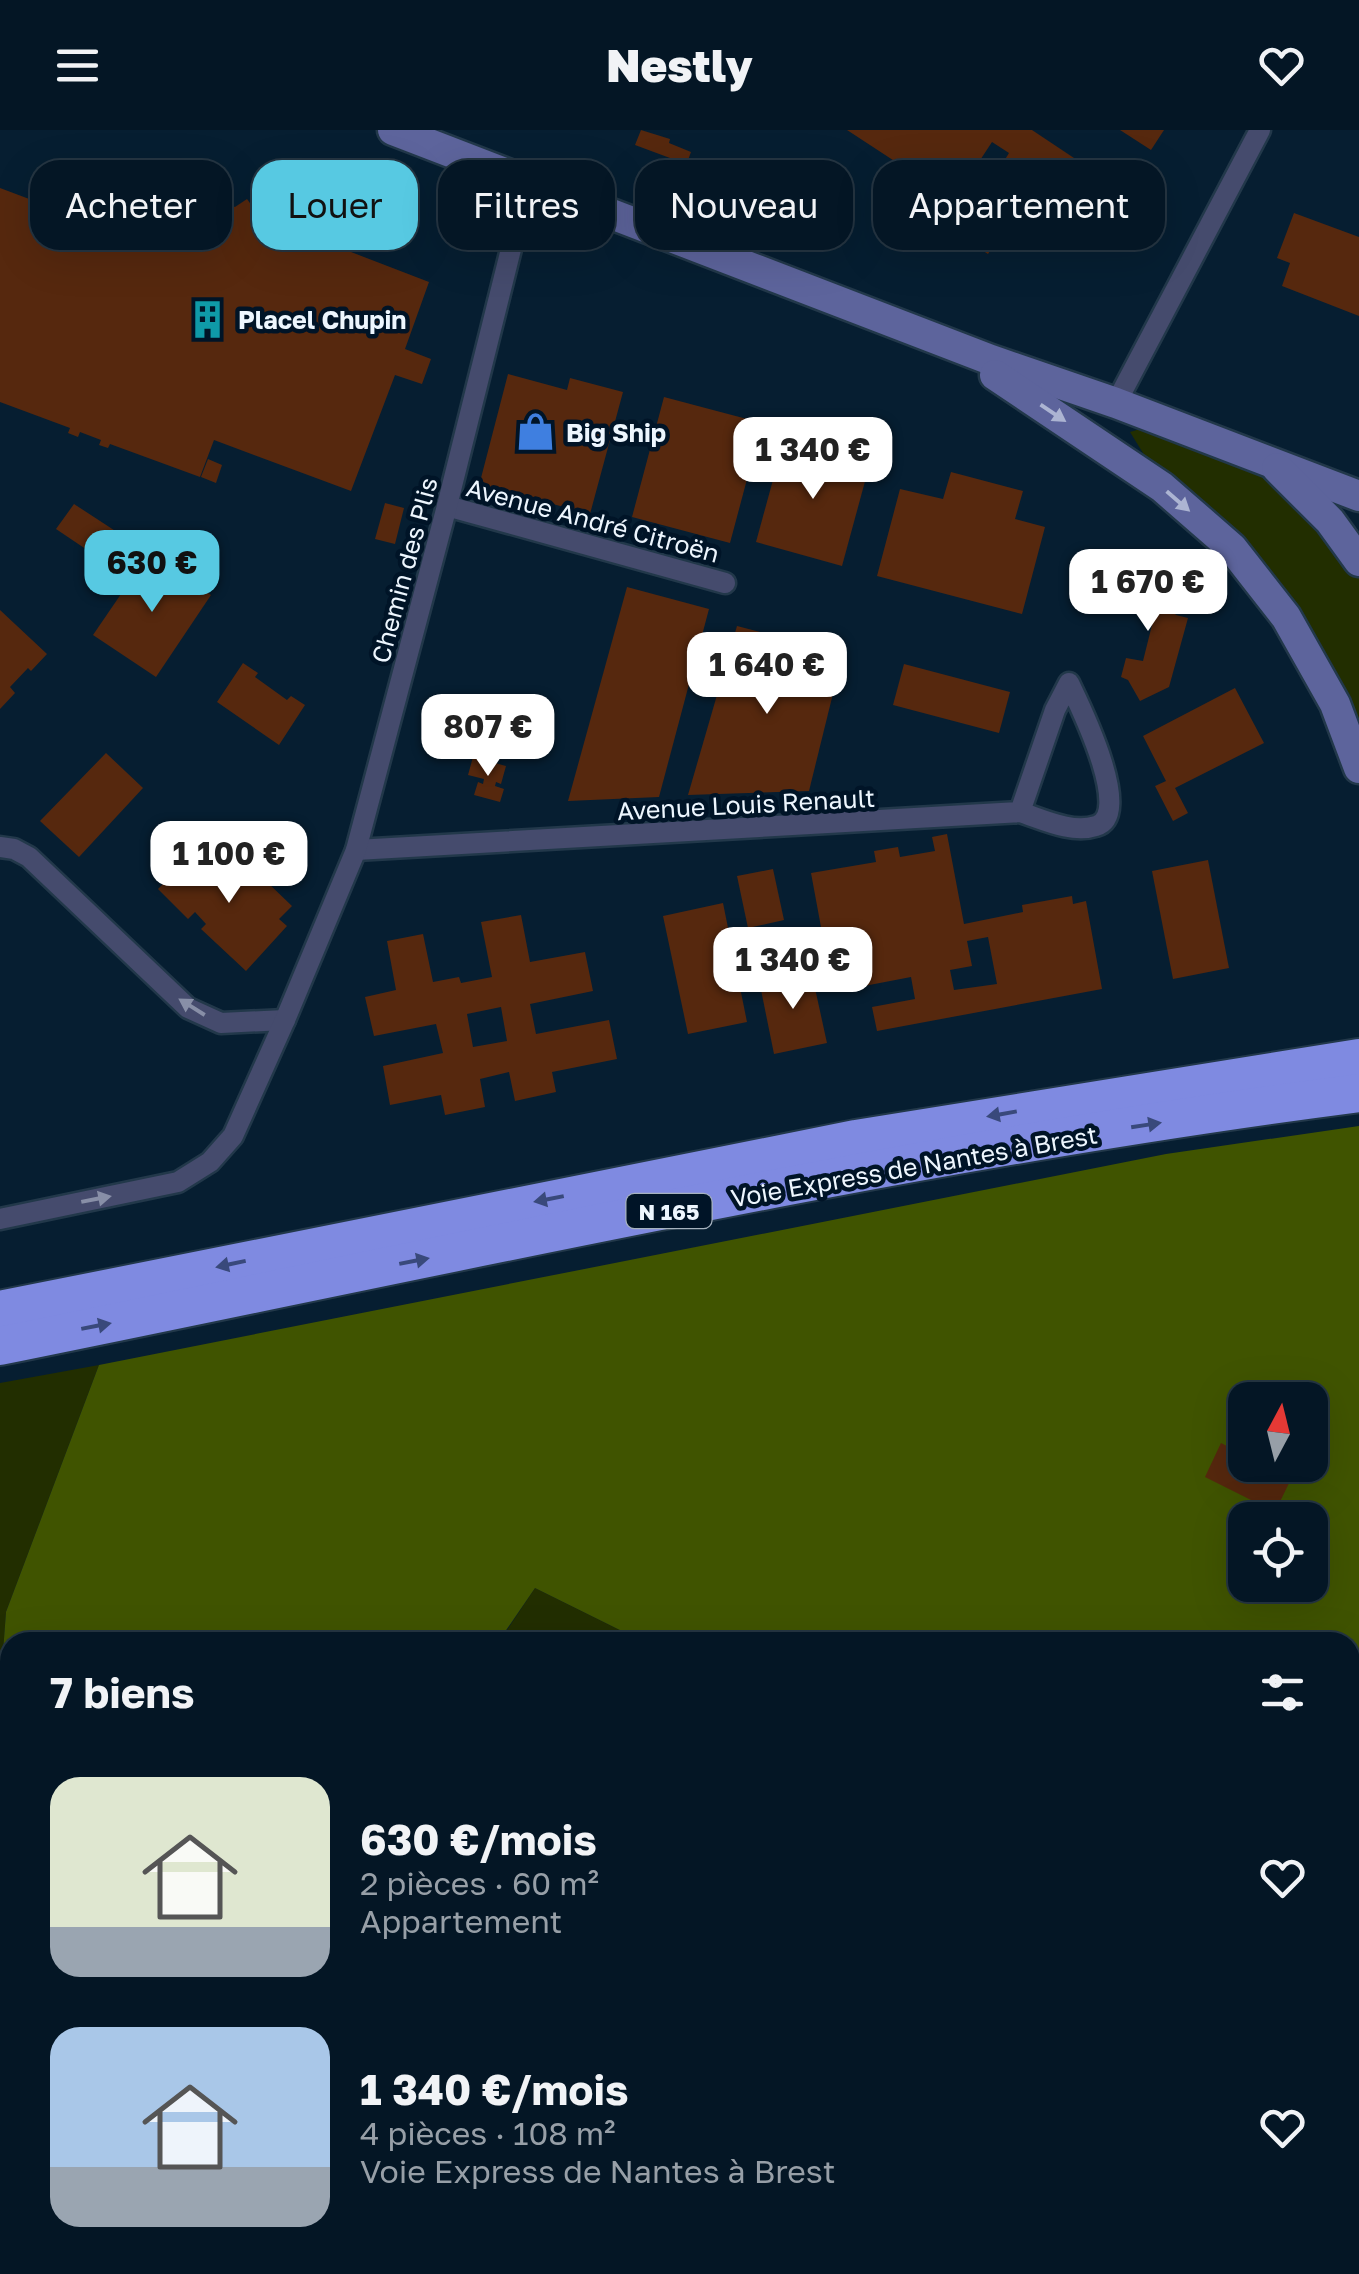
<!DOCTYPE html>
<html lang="fr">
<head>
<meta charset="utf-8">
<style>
  :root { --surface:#041625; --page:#122332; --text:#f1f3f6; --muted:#979fa7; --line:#253542; --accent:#57c9e2 }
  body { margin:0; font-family:"Golos Text",sans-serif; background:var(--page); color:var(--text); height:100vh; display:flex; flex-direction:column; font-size:38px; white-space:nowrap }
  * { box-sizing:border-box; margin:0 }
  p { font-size:32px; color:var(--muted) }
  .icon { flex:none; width:55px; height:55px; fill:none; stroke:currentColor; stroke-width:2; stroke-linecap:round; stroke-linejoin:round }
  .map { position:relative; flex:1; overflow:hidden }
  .sheet { position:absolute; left:0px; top:1502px; width:1360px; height:642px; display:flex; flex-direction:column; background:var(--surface); border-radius:30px 30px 0 0; box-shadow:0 10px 40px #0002,0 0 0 2px var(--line) }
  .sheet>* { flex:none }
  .top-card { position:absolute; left:30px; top:30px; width:1300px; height:90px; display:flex; gap:20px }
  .needle { width:65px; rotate:7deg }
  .fabs { position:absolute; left:1228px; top:1252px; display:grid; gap:20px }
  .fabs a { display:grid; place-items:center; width:100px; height:100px; border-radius:20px; background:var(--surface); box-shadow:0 10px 40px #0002,0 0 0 2px var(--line); font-size:50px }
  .price { position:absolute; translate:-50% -85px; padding:0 22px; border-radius:20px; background:#fff; color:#222; font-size:32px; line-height:65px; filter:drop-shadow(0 2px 5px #0008) }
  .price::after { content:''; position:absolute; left:50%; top:60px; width:30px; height:22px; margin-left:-15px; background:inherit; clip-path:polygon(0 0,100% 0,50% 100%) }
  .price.on { background:var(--accent); color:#111 }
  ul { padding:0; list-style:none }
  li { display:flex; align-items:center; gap:30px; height:250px; padding:0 50px }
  li span { display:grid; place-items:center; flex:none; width:280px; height:200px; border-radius:30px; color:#555 }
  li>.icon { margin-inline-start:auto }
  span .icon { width:120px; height:120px; fill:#fffc; stroke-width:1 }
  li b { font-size:42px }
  h2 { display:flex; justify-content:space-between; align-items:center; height:120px; padding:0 50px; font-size:42px }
  .chip { padding:0 35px; border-radius:30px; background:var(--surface); box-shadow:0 10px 40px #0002,0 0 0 2px var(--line); font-size:35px; line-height:90px }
  .chip.on { background:var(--accent); color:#111 }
  header { display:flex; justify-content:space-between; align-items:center; height:130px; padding:0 50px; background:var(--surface); font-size:45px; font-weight:800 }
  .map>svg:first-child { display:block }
  .green { fill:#222e00 }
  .forest { fill:#405400; fill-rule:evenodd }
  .building { fill:#56280e; fill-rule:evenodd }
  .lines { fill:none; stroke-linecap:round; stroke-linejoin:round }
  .street-casing { stroke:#22384a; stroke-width:25 }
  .secondary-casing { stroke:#22384a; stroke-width:35 }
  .highway-casing { stroke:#22384a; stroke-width:42 }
  .street { stroke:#454b6d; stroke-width:20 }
  .secondary { stroke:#5d649c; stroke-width:30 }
  .highway { stroke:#7f8ae1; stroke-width:38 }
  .oneway { fill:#acb4d2 }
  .oneway2 { fill:#888fa7 }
  .oneway3 { fill:#39497b }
  .labels { text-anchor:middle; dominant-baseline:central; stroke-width:9; stroke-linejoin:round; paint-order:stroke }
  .shield { fill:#001427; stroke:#a6b2be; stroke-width:2.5 }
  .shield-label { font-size:22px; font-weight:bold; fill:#edf6fe }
  .poi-label { font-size:25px; font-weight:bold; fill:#edf6fe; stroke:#001427; text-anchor:start }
  .street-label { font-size:25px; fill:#edf6fe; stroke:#001427 }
</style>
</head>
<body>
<header><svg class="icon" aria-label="menu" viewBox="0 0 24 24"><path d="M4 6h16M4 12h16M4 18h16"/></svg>Nestly<svg class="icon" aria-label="heart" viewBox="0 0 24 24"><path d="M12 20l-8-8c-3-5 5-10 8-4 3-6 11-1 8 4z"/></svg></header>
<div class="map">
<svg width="1359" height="2144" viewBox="0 0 1359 2144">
  <rect width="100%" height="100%" fill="#061e31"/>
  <!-- green -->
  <g class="green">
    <path d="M1140,299L1275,347L1338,414L1359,447V601L1151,336L1130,302Z"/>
    <path d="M99,1235L6,1482L0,1562V1253Z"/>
    <path d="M535,1458L644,1512H499Z"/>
    <path d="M0,1825L10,1826V2135H829L825,2144H0Z"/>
  </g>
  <!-- forest -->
  <g class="forest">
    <path d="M1359,996V1926L1350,1938V1512H644L535,1458L498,1512H10V1826L0,1825V1562L6,1482L99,1235L1166,1024ZM1245,1270H1310V1335H1245ZM1245,1390H1310V1455H1245Z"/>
    <path d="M829,2135H1202L1195,2144H825Z"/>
  </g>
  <!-- building -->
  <g class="building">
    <path d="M641,0L670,9L669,13L691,22L675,65L658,58L670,28L635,15Z"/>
    <path d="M847,0H1032L1098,44L1072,83L1001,36L1009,23L992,12L969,47L1017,78L988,124L888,59L902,36Z"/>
    <path d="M1120,0H1164L1151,20Z"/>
    <path d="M124,35L235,77L247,69L260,87L429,152L405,219L431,229L422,254L395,245L351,361L214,310L200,347L110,314L108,318L99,315L101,310L80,302L78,307L68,303L70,298L0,272V58L101,96Z"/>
    <path d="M1294,83L1359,107V186L1282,156L1290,133L1277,128Z"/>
    <path d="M508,244L567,260L570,248L623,262L590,384L486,356L481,348Z"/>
    <path d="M664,267L762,293L730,413L632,387Z"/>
    <path d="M785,306L870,333L842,436L756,412Z"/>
    <path d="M208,329L222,335L216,353L201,347Z"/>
    <path d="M951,342L1023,361L1015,389L1045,397L1022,484L877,446L900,359L943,369Z"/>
    <path d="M385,373L404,378L395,414L375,409Z"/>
    <path d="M74,374L123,406L105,432L56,399Z"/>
    <path d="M149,423L211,465L156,547L93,505Z"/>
    <path d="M1103,438L1139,447L1137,455L1154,459L1176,485L1188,488L1169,557L1140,571L1128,550L1121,547L1126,528L1143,531L1156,479L1096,465Z"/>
    <path d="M627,457L709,479L659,667L568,671Z"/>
    <path d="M0,480L47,524L31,541L28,538L10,557L15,563L0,579Z"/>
    <path d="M737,496L843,523L809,661L688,665Z"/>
    <path d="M243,533L258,543L255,547L287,570L291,566L305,575L279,615L217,572Z"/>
    <path d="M904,534L1010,562L999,603L893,575Z"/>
    <path d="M1235,558L1264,613L1175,658L1188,683L1173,691L1155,656L1166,651L1143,606Z"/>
    <path d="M106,623L143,658L79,727L40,691Z"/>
    <path d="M473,627L506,636L501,654L496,652L495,656L504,659L500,672L474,665L478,652L483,654L484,649L468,645Z"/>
    <path d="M947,704L964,794L1023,782L1022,775L1072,766L1073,774L1086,771L1102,859L877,901L872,877L915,869L911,847L833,862L811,743L876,732L874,721L898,717L900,727L935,721L932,707ZM988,807L997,854L954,860L950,840L972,836L967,811Z"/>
    <path d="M200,717L230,746L245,731L292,776L279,789L287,796L246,841L201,799L206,794L195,782L188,789L158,759Z"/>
    <path d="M1208,730L1229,838L1173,849L1152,741Z"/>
    <path d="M773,739L784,790L748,798L737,746Z"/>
    <path d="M723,773L747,892L688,904L663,786Z"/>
    <path d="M521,785L530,832L585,822L593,861L530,874L536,904L609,890L617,929L552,942L556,962L515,971L509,942L480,949L485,977L445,985L441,965L390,975L383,936L443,923L436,894L374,906L365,867L396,860L387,811L423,804L433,852L459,847L461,853L492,847L481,792ZM501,877L507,911L473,917L467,884Z"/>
    <path d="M811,840L827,913L774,924L759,850Z"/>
    <path d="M1221,1313L1245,1325V1335H1264L1291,1349L1275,1382L1205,1347Z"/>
  </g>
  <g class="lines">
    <defs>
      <g id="street">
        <path d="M1116,273L1260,0"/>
        <path d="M447,376L725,453"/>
        <path d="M0,717L14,719L29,727L188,878L221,893L285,890"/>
        <path d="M356,720L1020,682C1042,689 1072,704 1096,696C1134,685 1080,576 1069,553L1055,580L1020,682"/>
        <path d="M0,1089L178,1052L210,1032L233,1006L285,890L356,720L447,376L516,99L536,54"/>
        <path d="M1350,1890L1359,1893"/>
      </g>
      <g id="secondary">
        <path d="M393,0L991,230L1116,273L1359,366"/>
        <path d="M995,245L1162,357L1232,418L1286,487L1335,574L1359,638"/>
        <path d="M1277,338L1330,391L1359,431"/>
        <path d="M1350,1971L1359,1958"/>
        <path d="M1214,2144L1221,2135"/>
      </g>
      <g id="highway">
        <path d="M0,1180L856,1009L1359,928"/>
        <path d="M0,1216C451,1125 902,1022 1359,963"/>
      </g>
    </defs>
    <!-- street casing -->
    <use href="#street" class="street-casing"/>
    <!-- secondary casing -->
    <use href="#secondary" class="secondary-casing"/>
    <!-- highway casing -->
    <use href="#highway" class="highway-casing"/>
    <!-- street -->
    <use href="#street" class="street"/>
    <!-- secondary -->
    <use href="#secondary" class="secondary"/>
    <!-- highway -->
    <use href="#highway" class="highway"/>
  </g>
  <!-- one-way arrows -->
  <defs><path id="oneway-solid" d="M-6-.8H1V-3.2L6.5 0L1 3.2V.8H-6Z" transform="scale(2.5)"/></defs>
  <g class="oneway">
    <use href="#oneway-solid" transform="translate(1053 283) rotate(34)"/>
    <use href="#oneway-solid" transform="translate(1178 371) rotate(41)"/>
  </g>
  <g class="oneway2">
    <use href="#oneway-solid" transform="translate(192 877) rotate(-148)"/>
    <use href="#oneway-solid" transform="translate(96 1069) rotate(-11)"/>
  </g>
  <g class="oneway3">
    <use href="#oneway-solid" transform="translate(1002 984) rotate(170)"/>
    <use href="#oneway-solid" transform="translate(1146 995) rotate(-9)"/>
    <use href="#oneway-solid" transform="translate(549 1069) rotate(169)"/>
    <use href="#oneway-solid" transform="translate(414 1131) rotate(-11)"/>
    <use href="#oneway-solid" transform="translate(231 1134) rotate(168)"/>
    <use href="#oneway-solid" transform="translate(96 1196) rotate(-11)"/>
  </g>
  <!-- icons -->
  <defs>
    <symbol id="building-bare" viewBox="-9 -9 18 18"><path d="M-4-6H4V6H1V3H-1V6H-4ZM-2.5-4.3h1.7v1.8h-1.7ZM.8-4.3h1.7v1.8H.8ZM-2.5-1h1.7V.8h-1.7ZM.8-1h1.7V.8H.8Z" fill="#0f9aa8" stroke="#001427" stroke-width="2.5" paint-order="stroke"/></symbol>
    <symbol id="shop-bare" viewBox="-9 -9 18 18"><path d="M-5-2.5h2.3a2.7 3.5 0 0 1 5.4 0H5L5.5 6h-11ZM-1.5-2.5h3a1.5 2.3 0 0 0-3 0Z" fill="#3f7fe0" stroke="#001427" stroke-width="2.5" paint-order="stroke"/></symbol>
  </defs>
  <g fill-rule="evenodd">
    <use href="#building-bare" x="180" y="162" width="55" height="55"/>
    <use href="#shop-bare" x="508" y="274" width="55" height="55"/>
  </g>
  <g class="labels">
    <!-- shield labels -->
    <rect class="shield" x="626.5" y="1064" width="85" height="34" rx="8"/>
    <g class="shield-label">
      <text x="669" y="1081">N 165</text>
    </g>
    <!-- poi labels -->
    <g class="poi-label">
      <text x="238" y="189">Placel Chupin</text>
      <text x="566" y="302">Big Ship</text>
    </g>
    <!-- street labels -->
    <g class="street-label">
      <text transform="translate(593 390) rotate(15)">Avenue André Citroën</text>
      <text transform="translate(404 440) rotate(-75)">Chemin des Plis</text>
      <text transform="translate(746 674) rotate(-3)">Avenue Louis Renault</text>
      <text transform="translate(914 1036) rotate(-10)">Voie Express de Nantes à Brest</text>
    </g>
  </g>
</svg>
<div class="fabs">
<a><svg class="needle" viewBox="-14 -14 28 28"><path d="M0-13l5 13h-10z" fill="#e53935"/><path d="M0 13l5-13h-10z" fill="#979fa7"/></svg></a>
<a><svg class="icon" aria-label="locate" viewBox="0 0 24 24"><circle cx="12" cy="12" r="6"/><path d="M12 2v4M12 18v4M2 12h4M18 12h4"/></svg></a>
</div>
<b class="price" style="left:813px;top:372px">1 340 €</b>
<b class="price on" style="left:152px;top:485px">630 €</b>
<b class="price" style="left:1148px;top:504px">1 670 €</b>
<b class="price" style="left:767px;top:587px">1 640 €</b>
<b class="price" style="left:488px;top:649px">807 €</b>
<b class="price" style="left:229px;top:776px">1 100 €</b>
<b class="price" style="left:793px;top:882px">1 340 €</b>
<div class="top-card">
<a class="chip">Acheter</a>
<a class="chip on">Louer</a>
<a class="chip">Filtres</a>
<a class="chip">Nouveau</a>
<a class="chip">Appartement</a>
</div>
<section class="sheet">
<h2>7 biens<svg class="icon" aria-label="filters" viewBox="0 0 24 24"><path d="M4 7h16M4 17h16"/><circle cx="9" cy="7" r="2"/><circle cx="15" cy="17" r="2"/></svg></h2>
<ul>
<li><span style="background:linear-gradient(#dfe7d0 75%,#9aa5b1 0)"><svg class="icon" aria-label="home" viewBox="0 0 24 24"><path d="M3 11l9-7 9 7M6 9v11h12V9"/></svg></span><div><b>630 €/mois</b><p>2 pièces · 60 m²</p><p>Appartement</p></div><svg class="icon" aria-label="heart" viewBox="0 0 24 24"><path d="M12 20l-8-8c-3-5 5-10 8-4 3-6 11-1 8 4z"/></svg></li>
<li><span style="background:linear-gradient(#a9c7e8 70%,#9aa5b1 0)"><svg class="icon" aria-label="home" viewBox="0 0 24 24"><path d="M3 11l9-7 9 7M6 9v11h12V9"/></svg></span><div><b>1 340 €/mois</b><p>4 pièces · 108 m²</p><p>Voie Express de Nantes à Brest</p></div><svg class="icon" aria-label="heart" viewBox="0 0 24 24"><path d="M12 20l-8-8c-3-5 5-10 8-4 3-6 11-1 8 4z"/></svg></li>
</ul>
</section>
</div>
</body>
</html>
